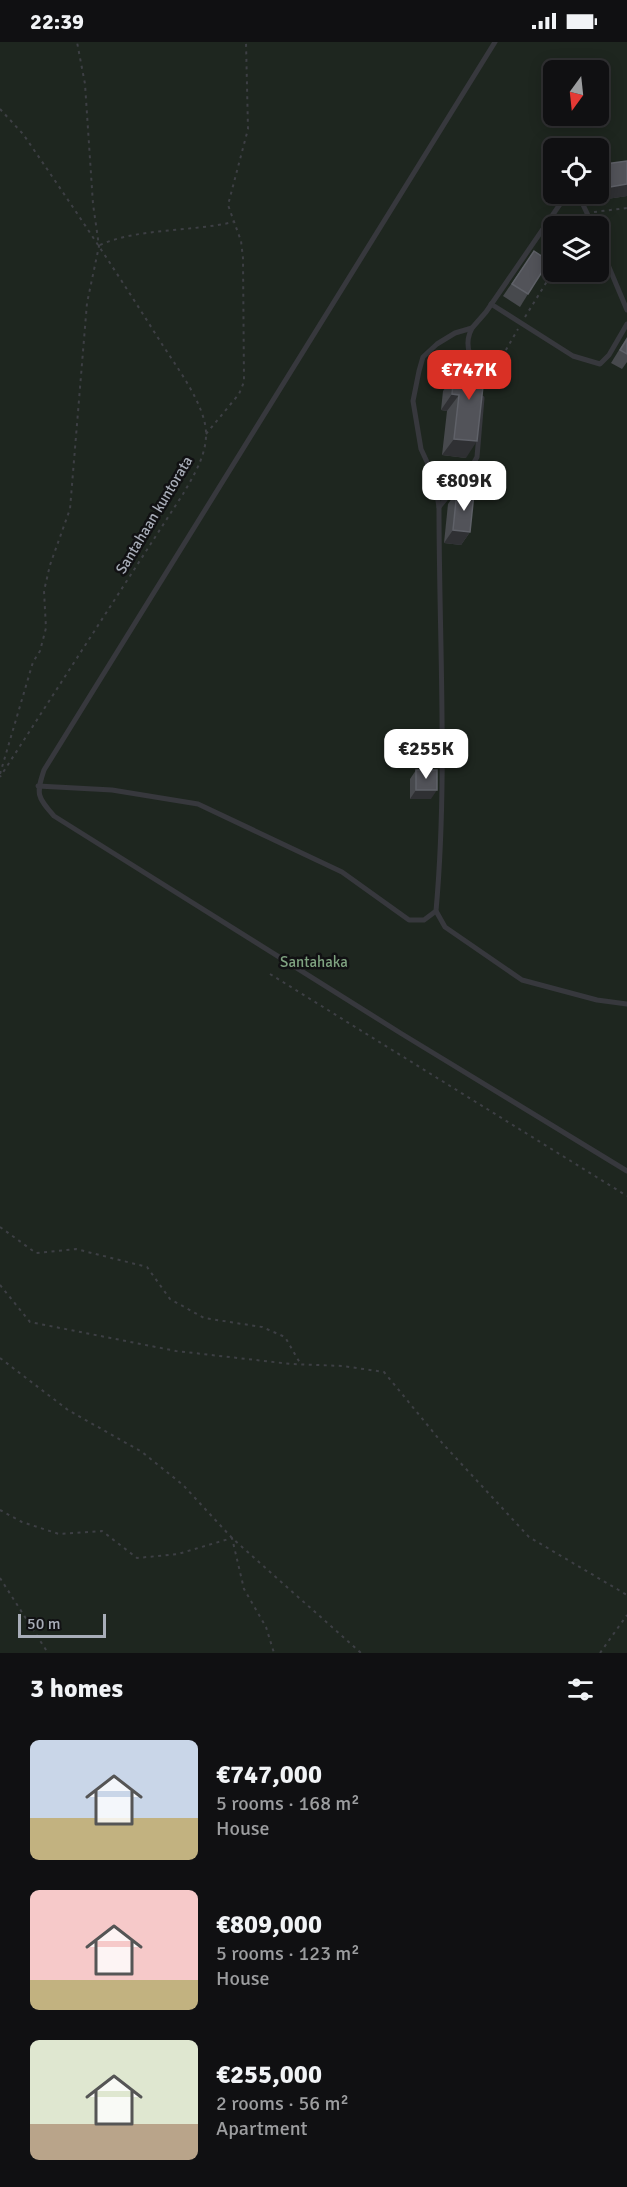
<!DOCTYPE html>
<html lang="en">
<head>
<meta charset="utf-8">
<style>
  :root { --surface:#101012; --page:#19191b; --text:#f1f3f6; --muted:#9c9d9f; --line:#303032; --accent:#d93025 }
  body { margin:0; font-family:Signika,sans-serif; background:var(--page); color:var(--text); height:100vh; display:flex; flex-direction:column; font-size:22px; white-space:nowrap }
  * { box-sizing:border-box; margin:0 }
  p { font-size:20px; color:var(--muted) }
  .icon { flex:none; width:33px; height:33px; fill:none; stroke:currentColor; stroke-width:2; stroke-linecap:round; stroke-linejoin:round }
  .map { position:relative; height:1611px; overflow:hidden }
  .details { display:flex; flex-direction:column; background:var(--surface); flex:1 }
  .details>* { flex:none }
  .needle { width:39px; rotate:195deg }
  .tools { position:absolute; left:543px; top:18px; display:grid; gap:12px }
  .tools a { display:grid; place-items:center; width:66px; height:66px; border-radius:9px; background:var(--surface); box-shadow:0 3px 15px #0003,0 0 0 2px var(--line); font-size:30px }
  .scale { position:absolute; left:18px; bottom:15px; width:88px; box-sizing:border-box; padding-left:6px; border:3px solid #a8adb8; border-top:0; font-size:16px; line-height:21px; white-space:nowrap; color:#a8adb8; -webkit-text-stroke:4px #111113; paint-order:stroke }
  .price { position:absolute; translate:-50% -51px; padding:0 14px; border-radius:12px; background:#fff; color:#222; font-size:20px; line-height:39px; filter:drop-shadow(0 2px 3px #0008) }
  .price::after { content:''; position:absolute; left:50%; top:36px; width:18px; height:14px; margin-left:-9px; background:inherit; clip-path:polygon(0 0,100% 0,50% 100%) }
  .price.selected { background:var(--accent); color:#fff }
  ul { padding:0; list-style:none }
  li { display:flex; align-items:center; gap:18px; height:150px; padding:0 30px }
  li span { display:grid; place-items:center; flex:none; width:168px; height:120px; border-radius:9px; color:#555 }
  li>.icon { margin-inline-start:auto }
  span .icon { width:72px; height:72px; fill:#fffc; stroke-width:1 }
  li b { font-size:26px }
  h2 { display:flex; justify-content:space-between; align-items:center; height:72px; padding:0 30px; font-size:26px }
  .status { display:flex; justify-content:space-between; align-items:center; height:42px; padding:0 30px; background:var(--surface); direction:ltr }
  .status svg { height:16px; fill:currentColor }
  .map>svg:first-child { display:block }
  .green { fill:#1e261f; fill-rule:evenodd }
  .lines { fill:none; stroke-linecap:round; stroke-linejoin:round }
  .path { stroke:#3d3f44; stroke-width:2; stroke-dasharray:3 4.5; stroke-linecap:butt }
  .lane { stroke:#37383d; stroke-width:5 }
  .wall { fill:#47494d }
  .shaded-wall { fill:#2f3033 }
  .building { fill:#525359; stroke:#5f6168; stroke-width:1.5 }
  .labels { text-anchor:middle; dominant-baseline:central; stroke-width:5; stroke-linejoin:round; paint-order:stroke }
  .street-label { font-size:15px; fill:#a8adb8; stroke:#111113 }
  .park-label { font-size:15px; fill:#7fa381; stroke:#111113 }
</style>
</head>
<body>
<div class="status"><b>22:39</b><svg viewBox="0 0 49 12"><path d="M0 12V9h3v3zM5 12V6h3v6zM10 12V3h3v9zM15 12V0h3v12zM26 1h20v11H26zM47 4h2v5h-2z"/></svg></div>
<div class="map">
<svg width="627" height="1611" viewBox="0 0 627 1611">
  <rect width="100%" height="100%" fill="#161618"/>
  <!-- green -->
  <path class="green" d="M0,0H627V1611H0ZM554,28H598V74H554ZM554,106H598V152H554ZM554,184H598V230H554Z"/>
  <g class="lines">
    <!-- path -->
    <g class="path">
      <path d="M0,67L23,92C70,160 116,229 160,299C175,323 207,364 206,393C206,414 193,435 183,452L0,735"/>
      <path d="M594,170L627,166"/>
      <path d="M100,203C137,186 191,190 233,180"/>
      <path d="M525,275L554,228"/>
      <path d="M481,345L488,339L518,287"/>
      <path d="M206,392L239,352L244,340L243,216L241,199L228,163L248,87L246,0"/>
      <path d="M0,732L33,620L40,609L46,586L44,549L50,523L70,467L87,261L99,204L93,162L85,42L77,0"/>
      <path d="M270,932L627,1154"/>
      <path d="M0,1185L36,1211L76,1207L147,1225L170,1257L204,1276L262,1285L285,1295L300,1321"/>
      <path d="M0,1243L30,1280L176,1309L291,1322L343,1324L384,1330L443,1402L529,1495L627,1553"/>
      <path d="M0,1316L68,1368L142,1410L183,1443L232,1496L361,1611"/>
      <path d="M0,1468L22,1480L59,1492L102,1489L137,1516L178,1512L232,1496L244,1547L266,1585L274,1611"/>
      <path d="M0,1536L48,1611"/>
      <path d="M600,1611L627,1573"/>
    </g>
    <!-- lane -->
    <g class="lane">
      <path d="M495,0L44,728C36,752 37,755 54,774L402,992L627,1129"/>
      <path d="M578,152L593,184"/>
      <path d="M598,199L627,268"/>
      <path d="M491,262L573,314L600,322L609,313L627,282"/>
      <path d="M472,286C464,301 469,312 476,327"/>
      <path d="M439,465L471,426L477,415L482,356"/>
      <path d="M38,744L112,748L198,762L342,830L409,878H424L436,869C448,735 439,599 439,465L434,435L421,407L413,359L419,329L423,315L437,302L455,291L472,286L486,270L567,152"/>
      <path d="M436,869L445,885L522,938L597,958L627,962"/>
    </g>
  </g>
  <!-- wall -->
  <g class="wall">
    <path d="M627,119V154L587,160L586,152H598V123Z"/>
    <path d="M534,209L528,252L520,265L503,254Z"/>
    <path d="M627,295V320L622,327L611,321Z"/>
    <path d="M466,320V416L442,413L447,369L441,368L443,349L454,333H455Z"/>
    <path d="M457,449L470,490L461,503L444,501L448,462Z"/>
    <path d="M416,728L431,757H410V737Z"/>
  </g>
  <!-- shaded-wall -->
  <g class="shaded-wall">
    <path d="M627,142V154L587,160L593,152H598V147Z"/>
    <path d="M452,352L459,353L447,369L441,368Z"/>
    <path d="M454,397L477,399L466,416L442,413Z"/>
    <path d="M453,488L470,490L461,503L444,501Z"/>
    <path d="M416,748H437L431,757H410Z"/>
  </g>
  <!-- building -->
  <g class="building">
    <path d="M627,119V142L598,147V123Z"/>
    <path d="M534,209L549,219L528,252L512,242Z"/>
    <path d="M627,297V312L620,308Z"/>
    <path d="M466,320L478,321L477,325L485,326L477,399L454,397L459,353L452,352L454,333H461V324H465Z"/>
    <path d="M457,449L474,451L470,490L453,488Z"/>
    <rect x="416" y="728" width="21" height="20"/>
  </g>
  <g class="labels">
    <!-- street labels -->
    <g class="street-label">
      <text transform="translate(154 473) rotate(-59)">Santahaan kuntorata</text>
    </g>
    <!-- park labels -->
    <g class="park-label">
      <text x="314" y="920">Santahaka</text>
    </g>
  </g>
</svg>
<div class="tools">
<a><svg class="needle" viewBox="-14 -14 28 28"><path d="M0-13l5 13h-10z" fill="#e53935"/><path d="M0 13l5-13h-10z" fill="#9c9d9f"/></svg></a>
<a><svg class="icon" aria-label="locate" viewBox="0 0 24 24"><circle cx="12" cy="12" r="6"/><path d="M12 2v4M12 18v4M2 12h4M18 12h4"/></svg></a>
<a><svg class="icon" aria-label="layers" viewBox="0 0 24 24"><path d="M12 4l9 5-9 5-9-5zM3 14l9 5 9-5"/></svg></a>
</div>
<div class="scale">50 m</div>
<b class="price selected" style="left:469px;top:359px">€747K</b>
<b class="price" style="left:464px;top:470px">€809K</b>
<b class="price" style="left:426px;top:738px">€255K</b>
</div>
<section class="details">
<h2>3 homes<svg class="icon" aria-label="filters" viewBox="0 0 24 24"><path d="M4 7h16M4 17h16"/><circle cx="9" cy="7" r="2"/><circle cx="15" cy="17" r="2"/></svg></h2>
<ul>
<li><span style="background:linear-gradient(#c9d6e8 65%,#c2b280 0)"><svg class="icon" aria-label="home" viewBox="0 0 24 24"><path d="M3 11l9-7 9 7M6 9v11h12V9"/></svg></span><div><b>€747,000</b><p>5 rooms · 168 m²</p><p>House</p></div></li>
<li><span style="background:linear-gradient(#f6c9c9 75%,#c2b280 0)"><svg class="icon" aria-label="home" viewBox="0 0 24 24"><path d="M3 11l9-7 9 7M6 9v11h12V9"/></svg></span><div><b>€809,000</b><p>5 rooms · 123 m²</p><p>House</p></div></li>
<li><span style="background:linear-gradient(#dfe7d0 70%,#b9a48a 0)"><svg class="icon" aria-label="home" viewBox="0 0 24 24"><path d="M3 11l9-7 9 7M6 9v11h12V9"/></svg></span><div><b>€255,000</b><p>2 rooms · 56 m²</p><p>Apartment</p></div></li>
</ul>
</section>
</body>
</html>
